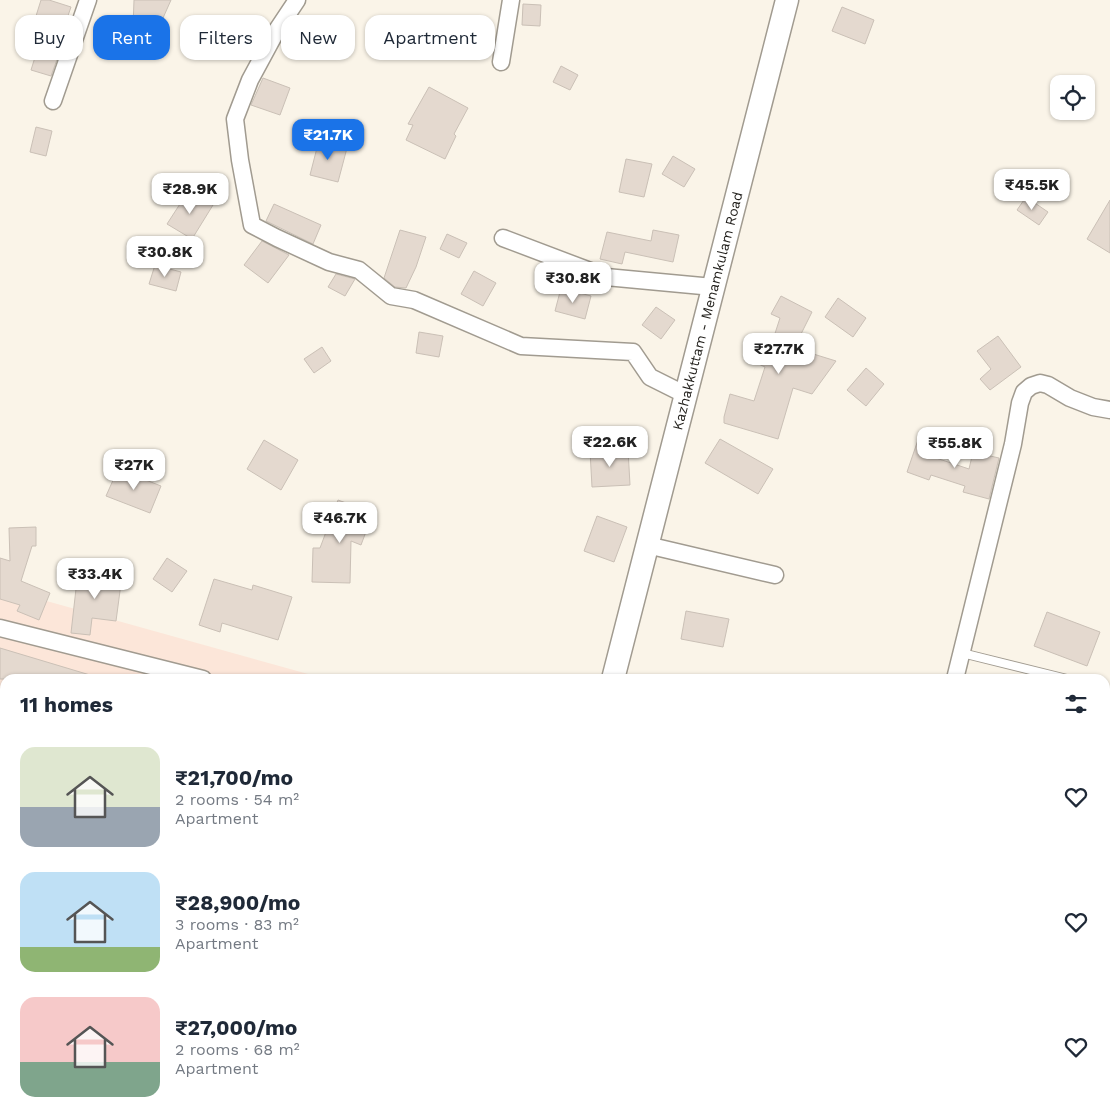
<!DOCTYPE html>
<html lang="en">
<head>
<meta charset="utf-8">
<style>
  :root { --surface:#fff; --page:#f6f6f7; --text:#1f2937; --muted:#747a83; --accent:#1a73e8 }
  body { margin:0; font-family:"Work Sans",sans-serif; background:var(--page); color:var(--text); height:100vh; display:flex; flex-direction:column; font-size:19px; white-space:nowrap }
  * { box-sizing:border-box; margin:0 }
  p { font-size:16px; color:var(--muted) }
  .icon { flex:none; width:28px; height:28px; fill:none; stroke:currentColor; stroke-width:2; stroke-linecap:round; stroke-linejoin:round }
  .map { position:relative; flex:1; overflow:hidden }
  .sheet { position:absolute; left:0px; top:674px; width:1110px; height:446px; display:flex; flex-direction:column; background:var(--surface); border-radius:15px 15px 0 0; box-shadow:0 1px 4px #0004 }
  .sheet>* { flex:none }
  .banner { position:absolute; left:15px; top:15px; width:500px; height:45px; display:flex; gap:10px }
  .tools { position:absolute; left:1050px; top:75px; display:grid; gap:10px }
  .tools a { display:grid; place-items:center; width:45px; height:45px; border-radius:10px; background:var(--surface); box-shadow:0 1px 4px #0004; font-size:25px }
  .price { position:absolute; translate:-50% -42px; padding:0 11px; border-radius:10px; background:#fff; color:#222; font-size:16px; line-height:32px; filter:drop-shadow(0 1px 2px #0008) }
  .price::after { content:''; position:absolute; left:50%; top:30px; width:15px; height:11px; margin-left:-8px; background:inherit; clip-path:polygon(0 0,100% 0,50% 100%) }
  .price.current { background:var(--accent); color:#fff }
  ul { padding:0; list-style:none }
  li { display:flex; align-items:center; gap:15px; height:125px; padding:0 20px }
  li span { display:grid; place-items:center; flex:none; width:140px; height:100px; border-radius:15px; color:#555 }
  li>.icon { margin-inline-start:auto }
  span .icon { width:60px; height:60px; fill:#fffc; stroke-width:1 }
  li b { font-size:21px }
  h2 { display:flex; justify-content:space-between; align-items:center; height:60px; padding:0 20px; font-size:21px }
  .chip { padding:0 18px; border-radius:15px; background:var(--surface); box-shadow:0 1px 4px #0004; font-size:18px; line-height:45px }
  .chip.current { background:var(--accent); color:#fff }
  .map>svg:first-child { display:block }
  .industrial { fill:#fce6d9 }
  .building { fill:#e4d9cf; stroke:#cac0b6 }
  .lines { fill:none; stroke-linecap:round; stroke-linejoin:round }
  .lane-casing { stroke:#a19b90; stroke-width:10 }
  .street-casing { stroke:#a19b90; stroke-width:19 }
  .secondary-casing { stroke:#a19b90; stroke-width:25 }
  .lane { stroke:#fff; stroke-width:8 }
  .street { stroke:#fff; stroke-width:16 }
  .secondary { stroke:#fff; stroke-width:22 }
  .labels { text-anchor:middle; dominant-baseline:central; stroke-width:4.5; stroke-linejoin:round; paint-order:stroke }
  .street-label { font-size:14px; fill:#201e1a; stroke:#faf4e8 }
</style>
</head>
<body>
<div class="map">
<svg width="1110" height="1119" viewBox="0 0 1110 1119">
  <rect width="100%" height="100%" fill="#faf4e8"/>
  <!-- industrial -->
  <g class="industrial">
    <path d="M0,588L326,679H5V1056L0,1055Z"/>
    <path d="M254,1115H422L421,1119H271Z"/>
  </g>
  <!-- building -->
  <g class="building">
    <path d="M41,0H49L71,7L56,50L60,51L51,76L31,70L47,19L36,16Z"/>
    <path d="M134,0H171L163,18L162,28L133,27Z"/>
    <path d="M523,4L541,5L540,26L522,25Z"/>
    <path d="M842,7L874,20L865,44L832,31Z"/>
    <path d="M561,66L578,75L570,90L553,82Z"/>
    <path d="M263,78L290,88L280,115L251,105Z"/>
    <path d="M429,87L468,108L454,134L456,136L445,159L406,140L413,125L408,124Z"/>
    <path d="M36,127L52,131L46,156L30,152Z"/>
    <path d="M319,140L347,148L338,182L310,175Z"/>
    <path d="M673,156L695,169L684,187L662,174Z"/>
    <path d="M626,159L652,164L644,197L619,192Z"/>
    <path d="M189,190L213,205L192,239L167,224Z"/>
    <path d="M1026,197L1048,212L1039,225L1017,210Z"/>
    <path d="M1110,200V253L1087,239Z"/>
    <path d="M274,204L321,225L313,244L266,221Z"/>
    <path d="M400,230L426,237L416,267L406,288L395,287L384,278Z"/>
    <path d="M653,230L679,235L673,262L625,252L622,264L600,259L607,232L651,241Z"/>
    <path d="M447,234L467,243L459,258L440,249Z"/>
    <path d="M262,241L289,255L268,283L244,265Z"/>
    <path d="M155,265L181,272L176,291L149,284Z"/>
    <path d="M474,271L496,283L483,306L461,294Z"/>
    <path d="M336,274L355,279L345,296L328,287Z"/>
    <path d="M561,288L591,296L585,319L555,311Z"/>
    <path d="M781,296L812,312L794,348L836,361L812,394L793,388L778,439L724,423V417L730,394L754,401L765,367L746,358L754,344L769,352L780,318L771,314Z"/>
    <path d="M838,298L866,318L853,337L825,317Z"/>
    <path d="M656,307L675,320L661,339L642,325Z"/>
    <path d="M419,332L443,336L439,357L416,353Z"/>
    <path d="M998,336L1021,367L990,390L980,379L991,369L977,351Z"/>
    <path d="M322,347L331,361L314,373L304,359Z"/>
    <path d="M866,368L884,384L866,406L847,390Z"/>
    <path d="M919,437L941,445L936,458L969,469L973,452L999,458L989,499L963,492L965,486L931,475L929,480L907,472Z"/>
    <path d="M720,439L773,469L758,494L705,463Z"/>
    <path d="M264,440L298,460L281,490L247,469Z"/>
    <path d="M628,449L630,485L592,487L590,451Z"/>
    <path d="M118,469L161,486L150,513L106,496Z"/>
    <path d="M338,500L373,513L361,545L351,541L350,583L312,582L313,548H320Z"/>
    <path d="M597,516L627,527L614,562L584,551Z"/>
    <path d="M36,527V546H32L21,581L50,593L39,620L17,611L20,605L0,599V558L10,561L9,528Z"/>
    <path d="M167,558L187,571L172,592L153,579Z"/>
    <path d="M78,571L122,576L116,621L92,618L90,635L71,633Z"/>
    <path d="M214,579L252,590L253,585L292,597L278,640L222,623L220,632L199,625Z"/>
    <path d="M686,611L729,619L723,647L681,639Z"/>
    <path d="M1047,612L1100,632L1087,666L1034,646Z"/>
    <path d="M0,648L90,675L89,679H0Z"/>
  </g>
  <g class="lines">
    <defs>
      <g id="lane">
        <path d="M962,653L1067,679"/>
        <path d="M1105,759L1110,763"/>
      </g>
      <g id="street">
        <path d="M297,0L277,30L250,80L235,119L240,160L252,225L277,238L329,262L359,270L391,296L414,300L521,346L633,352L650,377L686,395"/>
        <path d="M501,62L511,0"/>
        <path d="M53,101L88,0"/>
        <path d="M503,238L606,277L713,287"/>
        <path d="M647,545L775,575"/>
        <path d="M0,628L203,679"/>
        <path d="M955,679L1013,444L1020,403L1024,392L1031,386L1040,383L1048,385L1070,398L1093,407L1110,410"/>
        <path d="M0,834L5,835"/>
        <path d="M1105,841L1110,832"/>
        <path d="M0,865L5,867"/>
        <path d="M366,1115L370,1119"/>
        <path d="M391,1119V1115"/>
      </g>
      <g id="secondary">
        <path id="s1" d="M613,679L787,0"/>
        <path d="M509,1119L511,1115"/>
      </g>
    </defs>
    <!-- lane casing -->
    <use href="#lane" class="lane-casing"/>
    <!-- street casing -->
    <use href="#street" class="street-casing"/>
    <!-- secondary casing -->
    <use href="#secondary" class="secondary-casing"/>
    <!-- lane -->
    <use href="#lane" class="lane"/>
    <!-- street -->
    <use href="#street" class="street"/>
    <!-- secondary -->
    <use href="#secondary" class="secondary"/>
  </g>
  <g class="labels">
    <!-- street labels -->
    <g class="street-label">
      <text stroke="none"><textPath href="#s1" startOffset="380">Kazhakkuttam - Menamkulam Road</textPath></text>
    </g>
  </g>
</svg>
<div class="tools">
<a><svg class="icon" aria-label="locate" viewBox="0 0 24 24"><circle cx="12" cy="12" r="6"/><path d="M12 2v4M12 18v4M2 12h4M18 12h4"/></svg></a>
</div>
<b class="price current" style="left:328px;top:161px">₹21.7K</b>
<b class="price" style="left:1032px;top:211px">₹45.5K</b>
<b class="price" style="left:190px;top:215px">₹28.9K</b>
<b class="price" style="left:165px;top:278px">₹30.8K</b>
<b class="price" style="left:573px;top:304px">₹30.8K</b>
<b class="price" style="left:779px;top:375px">₹27.7K</b>
<b class="price" style="left:610px;top:468px">₹22.6K</b>
<b class="price" style="left:955px;top:469px">₹55.8K</b>
<b class="price" style="left:134px;top:491px">₹27K</b>
<b class="price" style="left:340px;top:544px">₹46.7K</b>
<b class="price" style="left:95px;top:600px">₹33.4K</b>
<div class="banner">
<a class="chip">Buy</a>
<a class="chip current">Rent</a>
<a class="chip">Filters</a>
<a class="chip">New</a>
<a class="chip">Apartment</a>
</div>
<section class="sheet">
<h2>11 homes<svg class="icon" aria-label="filters" viewBox="0 0 24 24"><path d="M4 7h16M4 17h16"/><circle cx="9" cy="7" r="2"/><circle cx="15" cy="17" r="2"/></svg></h2>
<ul>
<li><span style="background:linear-gradient(#dfe7d0 60%,#9aa5b1 0)"><svg class="icon" aria-label="home" viewBox="0 0 24 24"><path d="M3 11l9-7 9 7M6 9v11h12V9"/></svg></span><div><b>₹21,700/mo</b><p>2 rooms · 54 m²</p><p>Apartment</p></div><svg class="icon" aria-label="heart" viewBox="0 0 24 24"><path d="M12 20l-8-8c-3-5 5-10 8-4 3-6 11-1 8 4z"/></svg></li>
<li><span style="background:linear-gradient(#bfe0f5 75%,#8fb573 0)"><svg class="icon" aria-label="home" viewBox="0 0 24 24"><path d="M3 11l9-7 9 7M6 9v11h12V9"/></svg></span><div><b>₹28,900/mo</b><p>3 rooms · 83 m²</p><p>Apartment</p></div><svg class="icon" aria-label="heart" viewBox="0 0 24 24"><path d="M12 20l-8-8c-3-5 5-10 8-4 3-6 11-1 8 4z"/></svg></li>
<li><span style="background:linear-gradient(#f6c9c9 65%,#7fa58c 0)"><svg class="icon" aria-label="home" viewBox="0 0 24 24"><path d="M3 11l9-7 9 7M6 9v11h12V9"/></svg></span><div><b>₹27,000/mo</b><p>2 rooms · 68 m²</p><p>Apartment</p></div><svg class="icon" aria-label="heart" viewBox="0 0 24 24"><path d="M12 20l-8-8c-3-5 5-10 8-4 3-6 11-1 8 4z"/></svg></li>
</ul>
</section>
</div>
</body>
</html>
